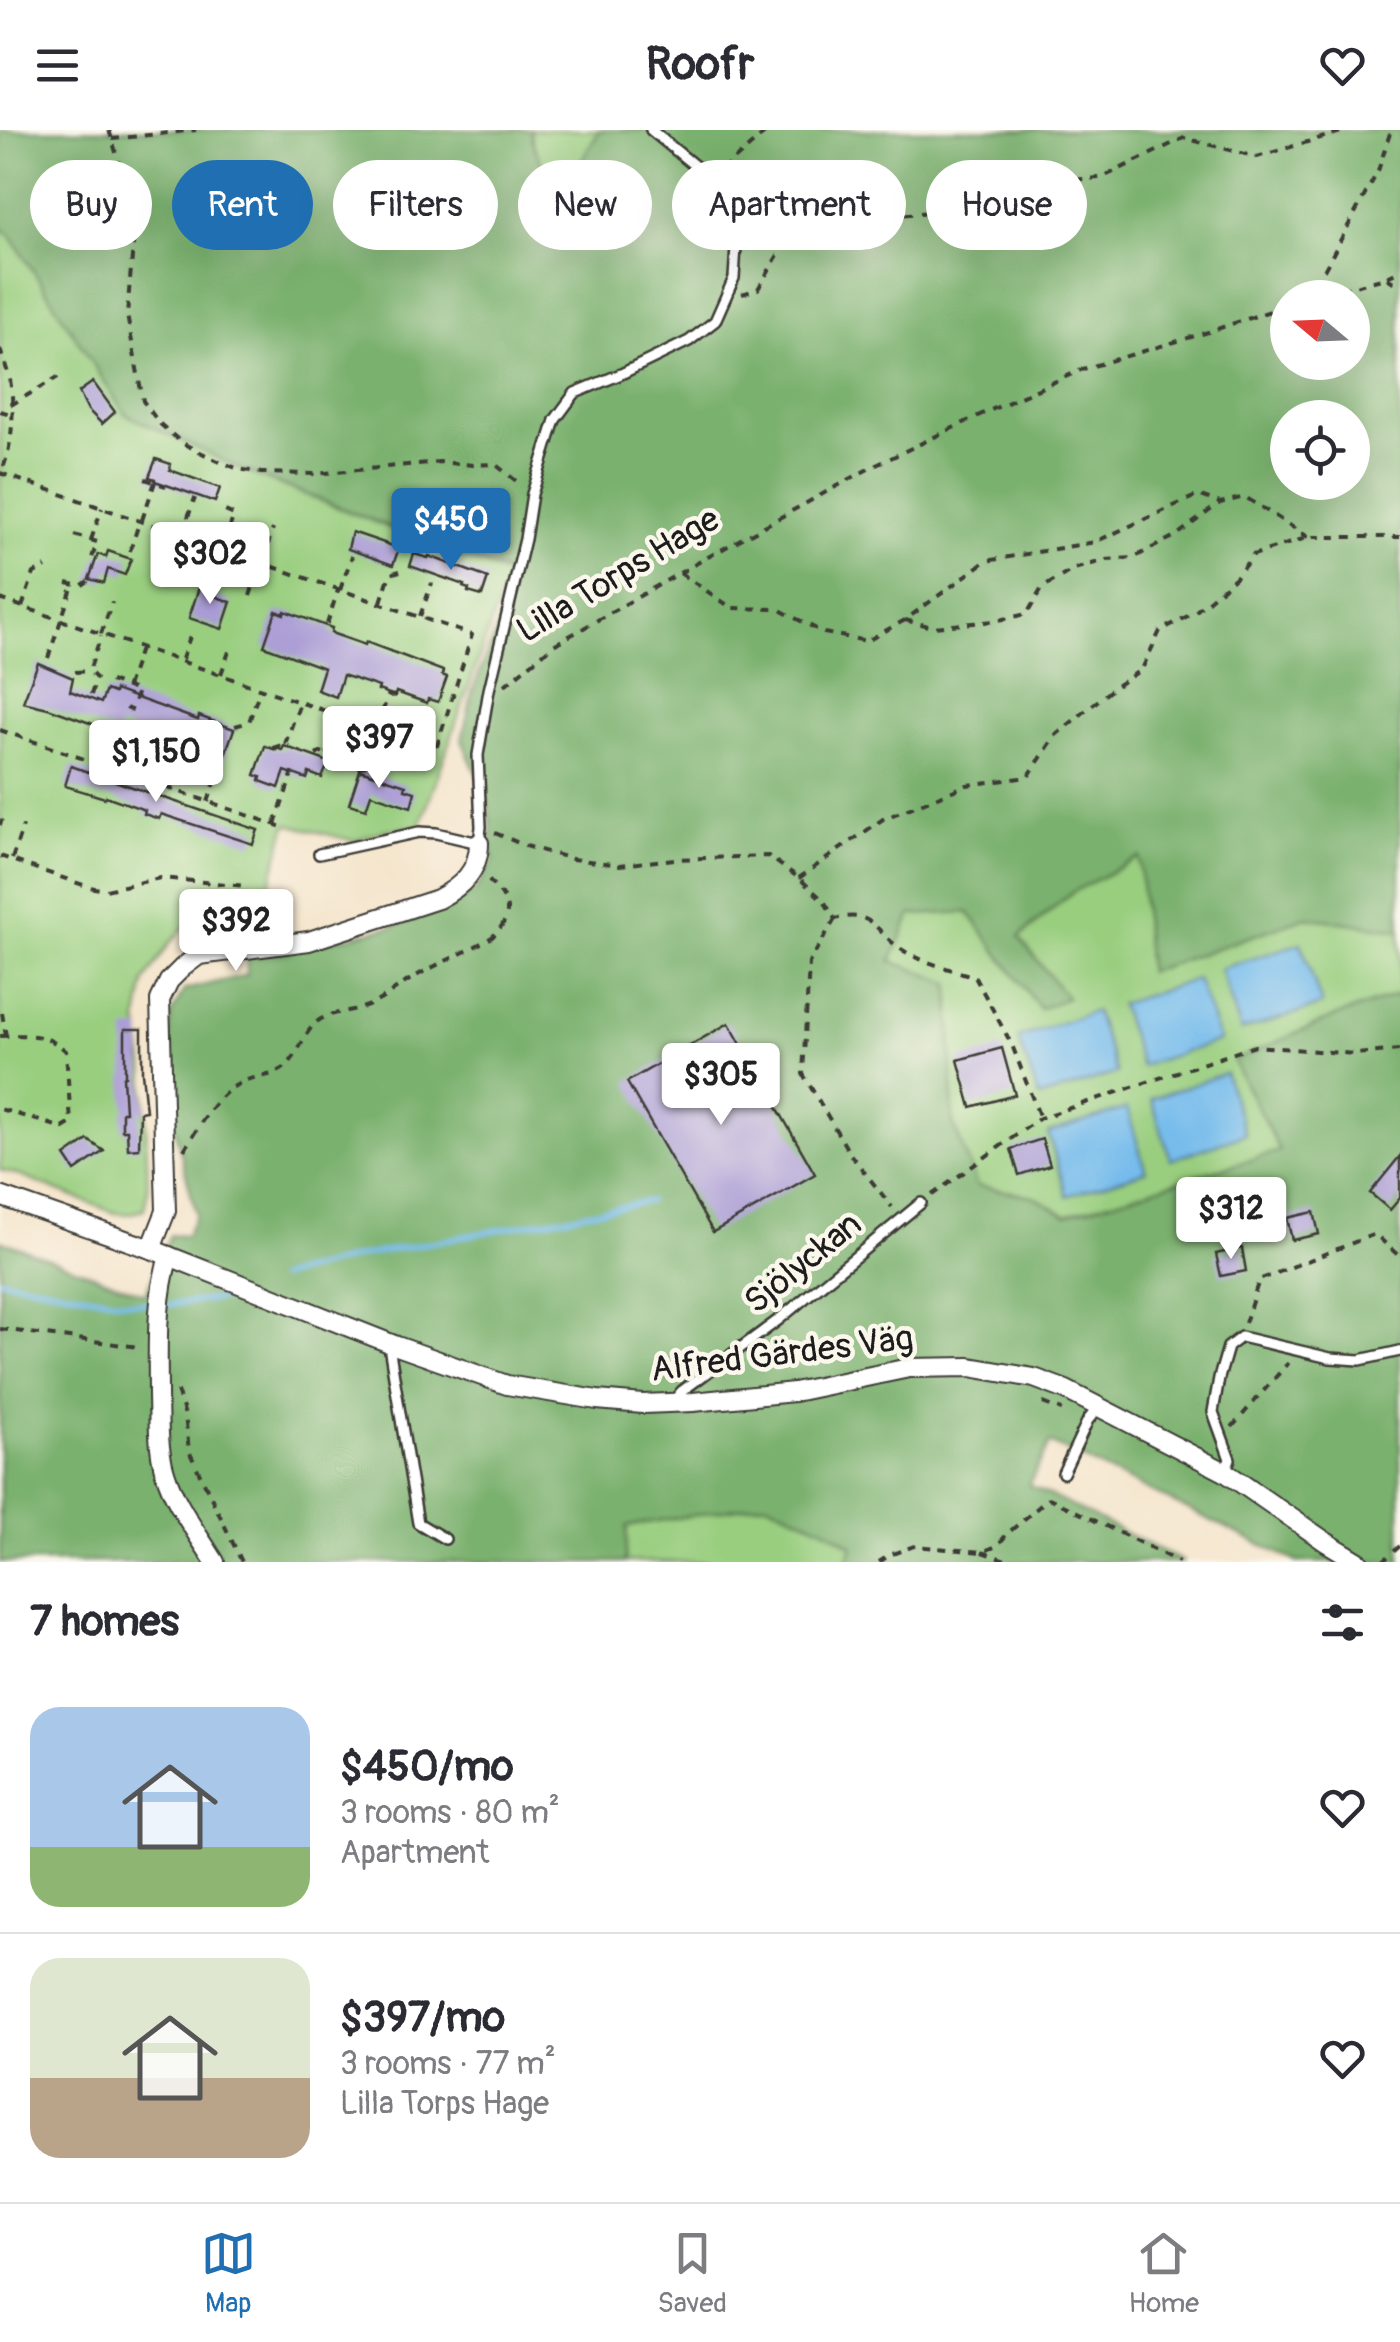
<!DOCTYPE html>
<html lang="en">
<head>
<meta charset="utf-8">
<style>
  :root { --surface:#fff; --page:#f7f7f7; --text:#2b2b33; --muted:#7c7c81; --line:#e1e1e2; --accent:#1f6fb2 }
  body { margin:0; font-family:Pangolin,sans-serif; background:var(--page); color:var(--text); height:100vh; display:flex; flex-direction:column; font-size:38px; white-space:nowrap }
  * { box-sizing:border-box; margin:0 }
  p { font-size:32px; color:var(--muted) }
  .icon { flex:none; width:55px; height:55px; fill:none; stroke:currentColor; stroke-width:2; stroke-linecap:round; stroke-linejoin:round }
  .map { position:relative; height:1432px; overflow:hidden }
  .details { display:flex; flex-direction:column; background:var(--surface); flex:1 }
  .details>* { flex:none }
  .hud { position:absolute; left:30px; top:30px; width:1340px; height:90px; display:flex; gap:20px }
  .needle { width:65px; rotate:289deg }
  .buttons { position:absolute; left:1270px; top:150px; display:grid; gap:20px }
  .buttons a { display:grid; place-items:center; width:100px; height:100px; border-radius:50%; background:var(--surface); box-shadow:0 10px 40px #0002; font-size:50px }
  .price { position:absolute; translate:-50% -85px; padding:0 22px; border-radius:10px; background:#fff; color:#222; font-size:32px; line-height:65px; filter:drop-shadow(0 2px 5px #0008) }
  .price::after { content:''; position:absolute; left:50%; top:60px; width:30px; height:22px; margin-left:-15px; background:inherit; clip-path:polygon(0 0,100% 0,50% 100%) }
  .price.current { background:var(--accent); color:#fff }
  ul { padding:0; list-style:none }
  li { display:flex; align-items:center; gap:30px; height:250px; padding:0 30px }
  li+li { border-top:2px solid var(--line) }
  li span { display:grid; place-items:center; flex:none; width:280px; height:200px; border-radius:30px; color:#555 }
  li>.icon { margin-inline-start:auto }
  span .icon { width:120px; height:120px; fill:#fffc; stroke-width:1 }
  li b { font-size:42px }
  h2 { display:flex; justify-content:space-between; align-items:center; height:120px; padding:0 30px; font-size:42px }
  .chip { padding:0 35px; border-radius:45px; background:var(--surface); box-shadow:0 10px 40px #0002; font-size:35px; line-height:90px }
  .chip.current { background:var(--accent); color:#fff }
  header { display:flex; justify-content:space-between; align-items:center; height:130px; padding:0 30px; background:var(--surface); font-size:45px; font-weight:800 }
  .tab-bar { display:flex; justify-content:space-around; align-items:center; height:140px; border-top:2px solid var(--line); background:var(--surface); font-size:28px; color:var(--muted) }
  .tab-bar a { display:grid; justify-items:center; gap:5px }
  .tab-bar .current { color:var(--accent) }
  .map>svg:first-child { display:block }
  .green { fill:#99ce7f; stroke:#5a754e; stroke-width:2.5 }
  .forest { fill:#7ab16e; stroke:#4b6645; stroke-width:2.5; fill-rule:evenodd }
  .water { fill:#74bbec; stroke:#486c84; stroke-width:2.5 }
  .lines { fill:none; stroke-linecap:round; stroke-linejoin:round }
  .stream { stroke:#74bbec; stroke-width:5 }
  .building { fill:#aa9cd5 }
  .lane-casing { stroke:#3c3a36; stroke-width:14 }
  .street-casing { stroke:#3c3a36; stroke-width:22 }
  .path { stroke:#3c3a36; stroke-width:4; stroke-dasharray:8 8; stroke-linecap:butt }
  .lane { stroke:#fff; stroke-width:9 }
  .street { stroke:#fff; stroke-width:18 }
  .labels { text-anchor:middle; dominant-baseline:central; stroke-width:9; stroke-linejoin:round; paint-order:stroke }
  .street-label { font-size:35px; fill:#1c1c1c; stroke:#fbf7ec }
</style>
</head>
<body>
<header><svg class="icon" aria-label="menu" viewBox="0 0 24 24"><path d="M4 6h16M4 12h16M4 18h16"/></svg>Roofr<svg class="icon" aria-label="heart" viewBox="0 0 24 24"><path d="M12 20l-8-8c-3-5 5-10 8-4 3-6 11-1 8 4z"/></svg></header>
<div class="map">
<svg width="1400" height="1432" viewBox="0 0 1400 1432">
  <rect width="100%" height="100%" fill="#fbf7ec"/>
  <filter id="ink" filterUnits="userSpaceOnUse"><feTurbulence type="fractalNoise" baseFrequency=".01" numOctaves="2"/><feDisplacementMap in="SourceGraphic" scale="20" xChannelSelector="R" yChannelSelector="G"/><feConvolveMatrix kernelMatrix="1 2 1 2 8 2 1 2 1" color-interpolation-filters="sRGB"/></filter>
  <filter id="wash" filterUnits="userSpaceOnUse"><feTurbulence type="fractalNoise" baseFrequency=".0048" numOctaves="4" result="noise"/><feDisplacementMap in="SourceGraphic" scale="40" xChannelSelector="R" yChannelSelector="G"/><feGaussianBlur stdDeviation="2.25" result="paint"/><feColorMatrix in="noise" values="0 0 0 0 0 0 0 0 0 0 0 0 0 0 0 0 0 1.4 0 .05"/><feComposite in="paint" operator="in"/></filter>
  <g filter="url(#wash)">
    <rect width="100%" height="100%" fill="#f4e4ca"/>
    <!-- green -->
    <g class="green">
      <path d="M530,0H600L577,38L544,42L533,14Z"/>
      <path d="M0,97L11,106L126,284L243,340L508,445L420,696L385,700L354,711L287,694L270,754L216,764L169,814L145,851L138,889L144,934L148,1060L144,1079L130,1084L115,1083L18,1045L0,1040Z"/>
      <path d="M1140,727L1148,842L1306,787L1400,800V864L1334,887L1281,1021L1066,1085L1033,1066L977,1056L953,994L950,853L891,831L910,785L968,782L1040,879L1066,867L1019,808L1071,763Z"/>
      <path d="M767,1373L822,1397L853,1417L847,1432H625L626,1396Z"/>
    </g>
    <!-- forest -->
    <path class="forest" d="M0,0H530L533,14L545,41L577,38L600,0H1400V800L1306,787L1148,842L1139,727L1071,763L1019,807L1067,868L1040,879L968,782L911,785L891,831L950,853L953,993L977,1056L1033,1066L1066,1085L1280,1021L1233,931L1334,887L1400,864V1432H1297L1050,1313L1029,1355L1184,1432H847L853,1416L822,1397L767,1373L627,1396L625,1432H0V1110L145,1164L170,1105L186,1106L196,1084L174,996L168,928L171,885L184,860L247,845L246,824L343,808L394,796L445,778L475,761L493,731L489,673L462,610L473,559L496,502L511,444L243,340L125,284L11,106L0,97ZM1288,168H1352V232H1288ZM1288,288H1352V352H1288Z"/>
    <!-- water -->
    <g class="water">
      <path d="M1301,813L1322,875L1241,901L1220,839Z"/>
      <path d="M1197,849L1220,911L1141,936L1120,874Z"/>
      <path d="M1095,881L1117,943L1039,968L1018,908Z"/>
      <path d="M1225,943L1245,1004L1171,1030L1151,969Z"/>
      <path d="M1127,978L1146,1041L1067,1066L1048,1003Z"/>
    </g>
    <g class="lines">
      <!-- stream -->
      <g class="stream">
        <path d="M279,1148L365,1125L649,1071"/>
        <path d="M0,1149L120,1171L151,1174"/>
        <path d="M168,1175L227,1168"/>
      </g>
    </g>
    <g id="blocks">
      <!-- building -->
      <g class="building">
        <path d="M93,252L115,282L102,294L88,280L79,262Z"/>
        <path d="M156,329L171,334L170,340L220,358L215,372L155,351V349L149,347Z"/>
        <path d="M352,402L399,418L393,435L348,419Z"/>
        <path d="M108,421L131,429L125,445L108,439L104,453L89,449L98,424L106,427Z"/>
        <path d="M414,424L428,428L429,426L488,448L482,466L468,462L469,459L463,457L464,455L410,436Z"/>
        <path d="M201,451L218,457L214,466L231,472L222,499L189,488Z"/>
        <path d="M276,481L284,484L285,481L332,498L331,502L334,504L365,515L366,512L443,541L442,545L447,547L438,572L428,569L427,573L396,562L395,566L378,560L379,557L343,545L336,567L317,560L324,538L264,516Z"/>
        <path d="M38,533L73,548L70,561L101,573L106,560L114,563L115,560L198,590L199,586L234,599L222,633L120,596L118,603L48,578L23,572Z"/>
        <path d="M265,616L276,620V618L282,620L284,616L329,632L322,648L309,643L307,649L285,641L279,658L260,651L261,647L255,645Z"/>
        <path d="M71,636L258,700L253,714L161,684L159,689L144,684L145,680L106,666L105,668L65,656Z"/>
        <path d="M360,640L406,655L405,659L415,662L411,677L371,664L366,679L349,674Z"/>
        <path d="M729,893L815,1044L713,1102L627,952Z"/>
        <path d="M125,899H142V943L146,981L140,982L139,1018L128,1019L127,1000H122V982H125L123,947L125,946Z"/>
        <path d="M1002,918L1015,965L971,977L958,930Z"/>
        <path d="M1042,1009L1050,1035L1019,1045L1011,1019Z"/>
        <path d="M88,1010L104,1021L75,1041L65,1026Z"/>
        <path d="M1400,1026V1068L1390,1080L1370,1063Z"/>
        <path d="M1314,1082L1319,1104L1292,1110L1287,1088Z"/>
        <path d="M1242,1118L1246,1141L1221,1146L1216,1124Z"/>
      </g>
    </g>
  </g>
  <g filter="url(#ink)">
    <use href="#blocks" fill-opacity="0" stroke="#3c3a36" stroke-width="2.5"/>
    <g class="lines">
      <defs>
        <g id="lane">
          <path d="M319,724L419,702L436,703L479,713L481,697L478,625L489,560L525,409L532,364L555,290L575,263L621,244L689,211L715,191L734,148L737,101L712,50L651,0"/>
          <path d="M389,1216L418,1393L445,1409"/>
          <path d="M676,1272L677,1267L682,1261L777,1191L921,1073"/>
          <path d="M1225,1342L1230,1329L1213,1282L1219,1248L1228,1217L1241,1207L1330,1228L1360,1230L1400,1221"/>
          <path d="M1063,1343L1088,1290L1098,1278"/>
        </g>
        <g id="street">
          <path d="M0,1066L151,1119L397,1216L507,1255L597,1270L643,1274L693,1272L794,1262L909,1238L970,1237L1034,1248L1066,1260L1225,1342L1326,1412L1359,1432"/>
          <path d="M151,1119L166,1081L160,870L169,851L183,837L199,825L309,811L438,769C461,757 479,741 479,713"/>
          <path d="M169,1126C155,1171 158,1219 158,1266C159,1295 157,1323 168,1351C179,1380 199,1406 215,1432"/>
        </g>
      </defs>
      <!-- lane casing -->
      <use href="#lane" class="lane-casing"/>
      <!-- street casing -->
      <use href="#street" class="street-casing"/>
      <!-- path -->
      <g class="path">
        <path d="M109,0L126,54L133,115L127,185L143,271L159,293L182,313L218,331L239,339L261,343L315,344L439,332L473,335L495,334L520,354"/>
        <path d="M112,9L196,0"/>
        <path d="M723,40L768,0"/>
        <path d="M1387,148L1400,156"/>
        <path d="M742,164L758,159L782,118L857,89L973,78L1052,51L1101,48L1184,8L1257,27L1348,0"/>
        <path d="M1309,168L1378,41L1391,0"/>
        <path d="M1310,168L1385,148L1400,141"/>
        <path d="M0,219C3,229 7,239 10,250C15,278 13,319 0,345"/>
        <path d="M11,275L58,247"/>
        <path d="M0,281L11,284"/>
        <path d="M0,343L472,505L436,619L0,469"/>
        <path d="M145,349L166,356"/>
        <path d="M142,390L155,352"/>
        <path d="M74,405L97,412L92,428"/>
        <path d="M91,410L102,378"/>
        <path d="M130,421L139,393"/>
        <path d="M262,432L273,399"/>
        <path d="M160,436L169,439L195,368"/>
        <path d="M680,443L732,478L778,479L824,503L867,511L905,490L986,431L1095,412L1198,365L1220,373L1245,367L1308,407"/>
        <path d="M203,450L210,452L234,385L225,381"/>
        <path d="M67,453L81,456L88,451"/>
        <path d="M340,460L352,426"/>
        <path d="M250,466L261,432"/>
        <path d="M381,472L390,444L400,441"/>
        <path d="M22,477L34,443L46,437"/>
        <path d="M420,486L432,453"/>
        <path d="M905,490L933,497L994,491L1027,484L1042,458L1074,439L1106,430L1133,428L1177,405L1220,373"/>
        <path d="M327,494L338,460"/>
        <path d="M101,504L112,472"/>
        <path d="M48,528L73,455"/>
        <path d="M182,529L192,501"/>
        <path d="M75,542L89,541"/>
        <path d="M221,544L231,516"/>
        <path d="M110,551L138,561L131,580L126,578"/>
        <path d="M505,555L552,516L699,432L870,338L982,284L1083,239L1205,203L1288,175"/>
        <path d="M127,557L140,519"/>
        <path d="M91,565L96,548L89,541L101,506"/>
        <path d="M235,596L249,592L260,559"/>
        <path d="M377,597L388,566L400,565"/>
        <path d="M0,600L282,697"/>
        <path d="M285,614L300,573"/>
        <path d="M273,618L285,614L289,616"/>
        <path d="M327,624L340,586"/>
        <path d="M316,625L321,622L334,627"/>
        <path d="M368,636L381,600"/>
        <path d="M358,637L369,636L378,644"/>
        <path d="M127,643L137,614"/>
        <path d="M208,672L220,638"/>
        <path d="M275,694L293,642"/>
        <path d="M0,695L2,689"/>
        <path d="M495,703L526,716L572,729L620,735L674,729L768,726L799,748L824,771L835,789C874,779 875,802 901,819C922,833 952,839 975,847L1012,915L1040,988"/>
        <path d="M0,726L89,757L106,760L160,748L246,756"/>
        <path d="M12,729L23,696"/>
        <path d="M799,748L883,689L967,655L1028,647L1056,605L1112,559L1142,539L1160,501L1195,482L1236,447L1253,425L1309,407H1400"/>
        <path d="M835,789L809,833L803,944L850,1024L892,1077"/>
        <path d="M2,883L6,906"/>
        <path d="M0,906C26,905 45,902 66,921L71,993L63,998L0,979"/>
        <path d="M184,1020C200,995 215,964 244,951C256,946 270,947 281,940C299,929 302,903 318,891C332,881 354,882 370,875C386,868 400,855 416,846C441,832 467,822 492,807C516,784 509,769 487,749"/>
        <path d="M932,1065L1040,988L1255,916L1355,924L1400,920"/>
        <path d="M1245,1193L1259,1150L1375,1104L1400,1127"/>
        <path d="M0,1199L139,1217"/>
        <path d="M177,1261L185,1285L189,1321L242,1432"/>
        <path d="M1043,1273L1062,1280"/>
        <path d="M1232,1297L1288,1233"/>
        <path d="M982,1422L1012,1432"/>
        <path d="M879,1432L890,1425L914,1416L982,1422L997,1416L1008,1403L1049,1368L1179,1432"/>
        <path d="M1382,1432L1400,1416"/>
      </g>
      <!-- lane -->
      <use href="#lane" class="lane"/>
      <!-- street -->
      <use href="#street" class="street"/>
    </g>
  </g>
  <g class="labels">
    <!-- street labels -->
    <g class="street-label">
      <text transform="translate(618 445) rotate(-31)">Lilla Torps Hage</text>
      <text transform="translate(803 1133) rotate(-39)">Sjölyckan</text>
      <text transform="translate(782 1224) rotate(-7)">Alfred Gärdes Väg</text>
    </g>
  </g>
</svg>
<div class="buttons">
<a><svg class="needle" viewBox="-14 -14 28 28"><path d="M0-13l5 13h-10z" fill="#e53935"/><path d="M0 13l5-13h-10z" fill="#7c7c81"/></svg></a>
<a><svg class="icon" aria-label="locate" viewBox="0 0 24 24"><circle cx="12" cy="12" r="6"/><path d="M12 2v4M12 18v4M2 12h4M18 12h4"/></svg></a>
</div>
<b class="price current" style="left:451px;top:443px">$450</b>
<b class="price" style="left:210px;top:477px">$302</b>
<b class="price" style="left:379px;top:661px">$397</b>
<b class="price" style="left:156px;top:675px">$1,150</b>
<b class="price" style="left:236px;top:844px">$392</b>
<b class="price" style="left:721px;top:998px">$305</b>
<b class="price" style="left:1231px;top:1132px">$312</b>
<div class="hud">
<a class="chip">Buy</a>
<a class="chip current">Rent</a>
<a class="chip">Filters</a>
<a class="chip">New</a>
<a class="chip">Apartment</a>
<a class="chip">House</a>
</div>
</div>
<section class="details">
<h2>7 homes<svg class="icon" aria-label="filters" viewBox="0 0 24 24"><path d="M4 7h16M4 17h16"/><circle cx="9" cy="7" r="2"/><circle cx="15" cy="17" r="2"/></svg></h2>
<ul>
<li><span style="background:linear-gradient(#a9c7e8 70%,#8fb573 0)"><svg class="icon" aria-label="home" viewBox="0 0 24 24"><path d="M3 11l9-7 9 7M6 9v11h12V9"/></svg></span><div><b>$450/mo</b><p>3 rooms · 80 m²</p><p>Apartment</p></div><svg class="icon" aria-label="heart" viewBox="0 0 24 24"><path d="M12 20l-8-8c-3-5 5-10 8-4 3-6 11-1 8 4z"/></svg></li>
<li><span style="background:linear-gradient(#dfe7d0 60%,#b9a48a 0)"><svg class="icon" aria-label="home" viewBox="0 0 24 24"><path d="M3 11l9-7 9 7M6 9v11h12V9"/></svg></span><div><b>$397/mo</b><p>3 rooms · 77 m²</p><p>Lilla Torps Hage</p></div><svg class="icon" aria-label="heart" viewBox="0 0 24 24"><path d="M12 20l-8-8c-3-5 5-10 8-4 3-6 11-1 8 4z"/></svg></li>
</ul>
</section>
<nav class="tab-bar">
<a class="current"><svg class="icon" aria-label="map" viewBox="0 0 24 24"><path d="M3 6l6-2 6 2 6-2v14l-6 2-6-2-6 2zM9 4v14M15 6v14"/></svg>Map</a>
<a><svg class="icon" aria-label="saved" viewBox="0 0 24 24"><path d="M7 4h10v16l-5-4-5 4z"/></svg>Saved</a>
<a><svg class="icon" aria-label="home" viewBox="0 0 24 24"><path d="M3 11l9-7 9 7M6 9v11h12V9"/></svg>Home</a>
</nav>
</body>
</html>
